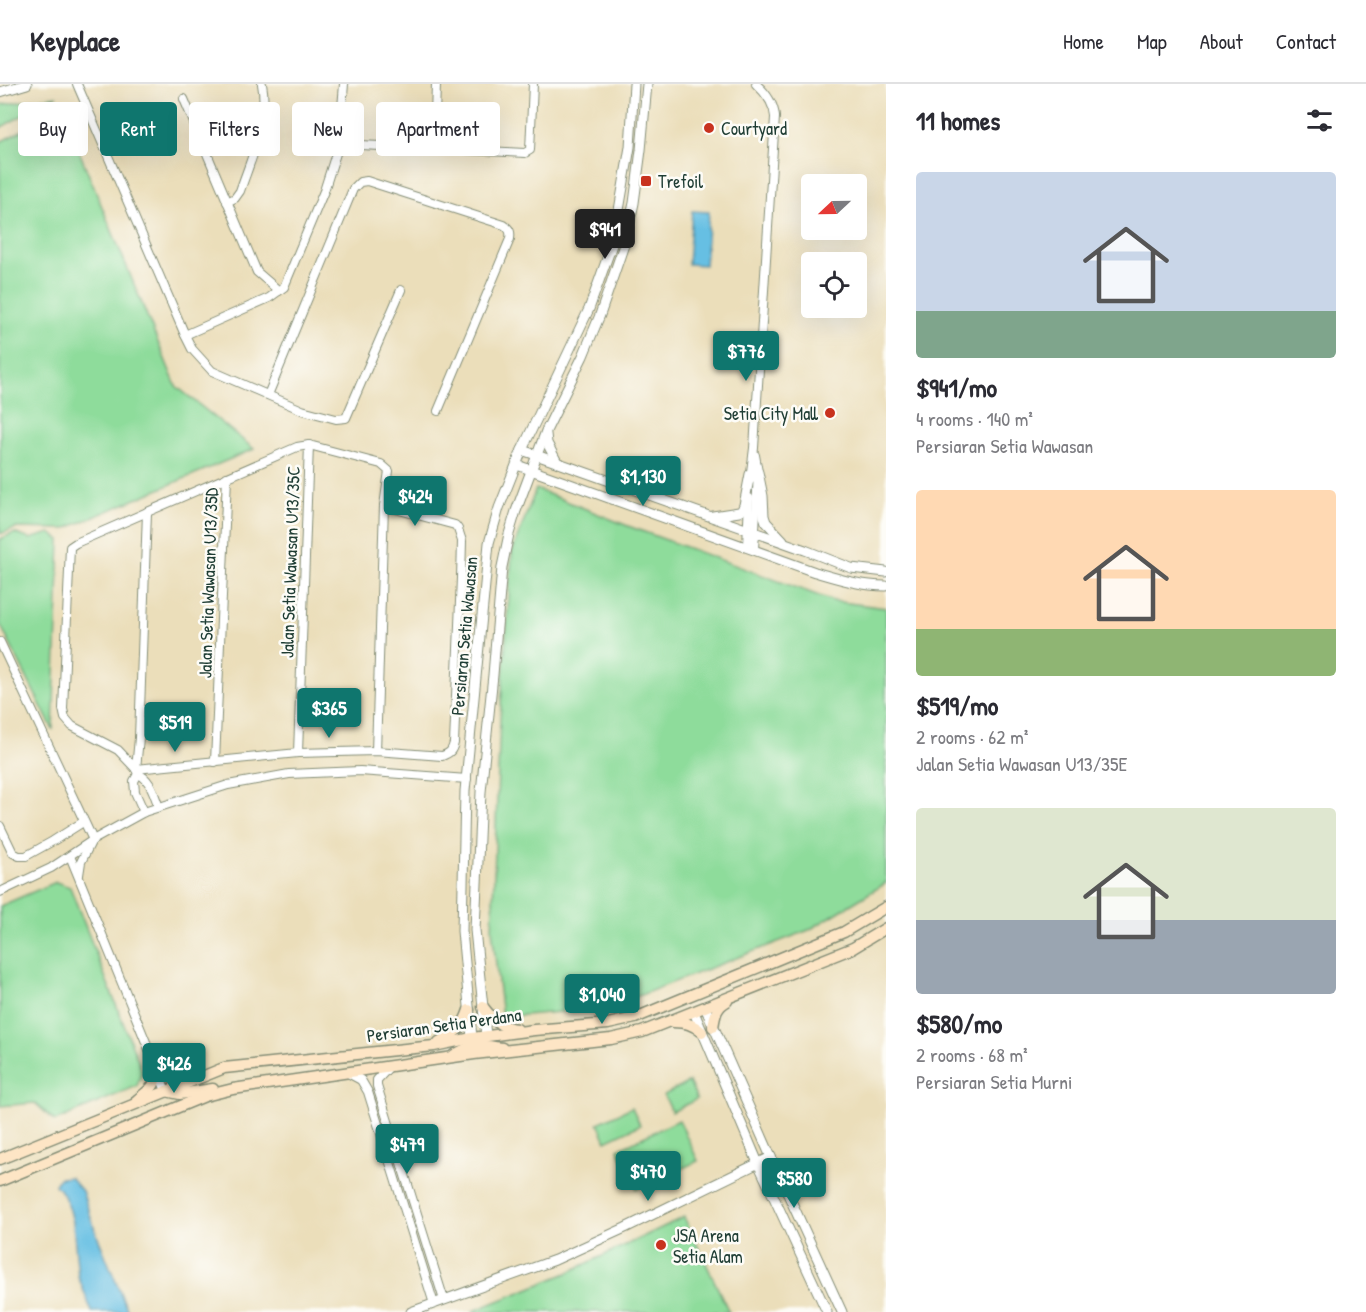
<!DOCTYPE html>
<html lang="en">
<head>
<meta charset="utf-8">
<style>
  :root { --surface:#fff; --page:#f2f2f3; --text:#2b2b33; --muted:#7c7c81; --line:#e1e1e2; --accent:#0f766e }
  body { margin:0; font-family:"Patrick Hand",sans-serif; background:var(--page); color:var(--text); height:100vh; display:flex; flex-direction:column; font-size:22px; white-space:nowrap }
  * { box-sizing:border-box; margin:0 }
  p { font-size:20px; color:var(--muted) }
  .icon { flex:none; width:33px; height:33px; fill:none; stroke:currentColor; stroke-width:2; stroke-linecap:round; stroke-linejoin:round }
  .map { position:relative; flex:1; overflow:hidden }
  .drawer { display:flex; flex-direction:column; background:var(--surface); width:480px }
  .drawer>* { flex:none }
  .top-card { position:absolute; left:18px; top:18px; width:570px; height:54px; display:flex; gap:12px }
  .needle { width:39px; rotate:248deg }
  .fabs { position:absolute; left:801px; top:90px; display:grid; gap:12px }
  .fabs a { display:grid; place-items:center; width:66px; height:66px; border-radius:6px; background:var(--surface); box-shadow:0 6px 24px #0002; font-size:30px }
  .price { position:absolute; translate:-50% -51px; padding:0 14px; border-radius:6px; background:var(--accent); color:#fff; font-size:20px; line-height:39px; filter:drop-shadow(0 2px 3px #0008) }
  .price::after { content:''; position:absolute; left:50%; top:36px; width:18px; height:14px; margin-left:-9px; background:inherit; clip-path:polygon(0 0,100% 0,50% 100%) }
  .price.active { background:#222; color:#fff }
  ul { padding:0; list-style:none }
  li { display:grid; align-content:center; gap:12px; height:318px; padding:0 30px }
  li span { display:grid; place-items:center; height:186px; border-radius:6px; color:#555 }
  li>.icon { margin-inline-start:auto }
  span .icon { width:108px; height:108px; fill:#fffc; stroke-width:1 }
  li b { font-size:26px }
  h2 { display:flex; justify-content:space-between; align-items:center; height:72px; padding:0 30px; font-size:26px }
  .tag { padding:0 21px; border-radius:6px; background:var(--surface); box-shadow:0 6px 24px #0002; font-size:21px; line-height:54px }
  .tag.active { background:var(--accent); color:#fff }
  header { display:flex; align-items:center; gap:36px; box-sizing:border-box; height:84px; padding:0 30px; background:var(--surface); border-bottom:2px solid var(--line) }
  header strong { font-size:28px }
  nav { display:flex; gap:33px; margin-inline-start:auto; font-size:21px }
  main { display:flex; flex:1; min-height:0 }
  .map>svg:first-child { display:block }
  .green { fill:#8edc9b; stroke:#568c68; stroke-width:1.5 }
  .water { fill:#66bfe3; stroke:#427e8c; stroke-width:1.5 }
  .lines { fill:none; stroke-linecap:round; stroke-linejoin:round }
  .minor-casing { stroke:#858e77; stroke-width:10 }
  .tertiary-casing { stroke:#858e77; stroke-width:11 }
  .secondary-casing { stroke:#858e77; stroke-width:13 }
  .minor { stroke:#fff; stroke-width:8 }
  .tertiary { stroke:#fff; stroke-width:9 }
  .secondary { stroke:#fde5c5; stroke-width:10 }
  .poi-dot { fill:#c8321e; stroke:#fdfcf7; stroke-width:2 }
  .labels { text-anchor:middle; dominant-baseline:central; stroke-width:5; stroke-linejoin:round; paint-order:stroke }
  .poi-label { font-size:18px; fill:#1f3d34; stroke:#fdfcf7; text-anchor:start }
  .street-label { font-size:18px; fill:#1f3d34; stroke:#fdfcf7 }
</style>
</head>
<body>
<header>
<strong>Keyplace</strong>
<nav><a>Home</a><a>Map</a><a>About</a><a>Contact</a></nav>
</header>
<main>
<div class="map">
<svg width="886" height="1228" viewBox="0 0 886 1228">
  <rect width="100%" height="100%" fill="#fdfcf7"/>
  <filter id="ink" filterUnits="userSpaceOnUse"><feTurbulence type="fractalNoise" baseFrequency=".0167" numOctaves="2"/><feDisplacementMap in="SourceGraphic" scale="12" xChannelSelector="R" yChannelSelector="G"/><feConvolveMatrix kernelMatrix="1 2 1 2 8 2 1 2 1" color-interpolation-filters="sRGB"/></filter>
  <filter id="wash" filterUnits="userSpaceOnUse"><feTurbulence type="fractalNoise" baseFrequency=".008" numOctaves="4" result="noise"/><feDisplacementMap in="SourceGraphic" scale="24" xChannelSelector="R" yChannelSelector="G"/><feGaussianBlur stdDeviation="1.35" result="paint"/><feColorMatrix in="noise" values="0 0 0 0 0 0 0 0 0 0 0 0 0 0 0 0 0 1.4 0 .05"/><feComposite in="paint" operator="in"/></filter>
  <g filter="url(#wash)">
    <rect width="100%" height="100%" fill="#ebdeba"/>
    <!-- green -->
    <g class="green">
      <path d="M57,12L0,44V21Z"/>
      <path d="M62,26L176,302L254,365L65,445L16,444L0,450V58Z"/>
      <path d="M536,405L628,442L833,517L886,524V799L809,846L607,924L502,933L492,845L500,635L512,468Z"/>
      <path d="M14,449L30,455L50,449L60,456L53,646L0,540V455Z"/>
      <path d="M56,798L70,803L142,987L137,1002L55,1037L35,1019L0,1022V822Z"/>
      <path d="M689,998L697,1015L672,1028L664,1011Z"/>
      <path d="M632,1023L640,1041L606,1057L598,1039Z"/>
      <path d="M679,1036L698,1077L637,1105L618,1065Z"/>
      <path d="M684,1133L729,1228H471L567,1189Z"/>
    </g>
    <!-- water -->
    <g class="water">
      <path d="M692,127L709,128L705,181L688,180Z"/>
      <path d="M70,1093L82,1107L95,1146L128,1228H92L78,1192L73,1138L70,1126L63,1110L55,1101L59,1094Z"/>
    </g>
  </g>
  <g filter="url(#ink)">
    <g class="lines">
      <defs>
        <g id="minor">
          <path d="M77,0L185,251L192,265L212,287L302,326L336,335L346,334L401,206"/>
          <path d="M184,15L257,188L279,207"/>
          <path d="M339,60L525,69L530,66L533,0"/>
          <path d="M434,65L436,0"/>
          <path d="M227,118L235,114L240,107C252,72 269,37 262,0"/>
          <path d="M185,251L269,214L284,203L324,107L339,60L344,0"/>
          <path d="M268,311L353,105L360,98L367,97L504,141C510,145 511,148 510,155L438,327"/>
          <path d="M750,396L754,364L775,33C774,19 766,9 756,0"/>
          <path d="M747,463L749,414"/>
          <path d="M754,466L758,388L755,371"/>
          <path d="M0,558L93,756"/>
          <path d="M298,669L309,361"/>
          <path d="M215,678L227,393"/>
          <path d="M136,685L298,669L376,667L442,672C450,669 452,667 454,659L461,494L462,457L458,445L455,441L384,422"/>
          <path d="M136,685L139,654L147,428"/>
          <path d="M138,690L134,697L135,708L144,728"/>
          <path d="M159,723C154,711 151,695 138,690L136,685L118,666L72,642L65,634L63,625L70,463L76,459L297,363L309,361L381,380L389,387L384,422L376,667"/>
          <path d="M0,742L13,769L19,772H26L53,757L83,738"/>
          <path d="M70,772L166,1007"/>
          <path d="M79,791L81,778L91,758"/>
          <path d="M0,808L51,784L93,756L144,728L228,701L289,690L360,687L467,695"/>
          <path d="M390,982L377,996V1002L444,1216"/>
          <path d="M348,989L361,996L368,1008L434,1220"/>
        </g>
        <g id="tertiary">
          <path d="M0,8L27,0"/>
          <path d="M546,350L547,359L557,378"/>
          <path d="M522,366L805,466L851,484L886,488"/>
          <path d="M517,381L815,488C839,495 861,502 886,502"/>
          <path d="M758,388L763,412L764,432L766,438L783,456"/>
          <path d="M713,432L739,428L742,426L744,421L750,390"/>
          <path d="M705,923L771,1073L842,1228"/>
          <path d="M694,928L758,1079L827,1228"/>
          <path d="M486,952L475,846L481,708L493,591L502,483L509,450L516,427L546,347L583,272L600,231L626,155L634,119L641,66L647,0"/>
          <path d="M472,954L462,847L465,707L489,459L499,424L522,366L589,225L614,155L630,63L634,0"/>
          <path d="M411,1228L555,1176L625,1144L771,1073"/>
        </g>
        <g id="secondary">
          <path d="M483,923C492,935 501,944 517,945"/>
          <path d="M673,938C685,938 693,940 702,948"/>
          <path d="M713,943C715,931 716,923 727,917"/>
          <path d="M439,958C455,948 463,945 469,926"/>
          <path d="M454,971C473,960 480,960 502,964"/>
          <path d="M155,983C168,993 172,998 190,995"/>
          <path d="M166,1007L180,1010L213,1005"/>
          <path d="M137,1016C151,1004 158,1003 155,983"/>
          <path d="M0,1075L224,984L434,962L472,954L534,946L608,940L635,934L844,848L886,823"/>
          <path d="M0,1097L205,1012L233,1005L474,970L611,955L642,948L853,864L886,844"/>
        </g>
      </defs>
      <!-- minor casing -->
      <use href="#minor" class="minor-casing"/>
      <!-- tertiary casing -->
      <use href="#tertiary" class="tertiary-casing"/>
      <!-- secondary casing -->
      <use href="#secondary" class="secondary-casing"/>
      <!-- minor -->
      <use href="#minor" class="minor"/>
      <!-- tertiary -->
      <use href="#tertiary" class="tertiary"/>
      <!-- secondary -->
      <use href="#secondary" class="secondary"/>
    </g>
  </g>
  <!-- markers -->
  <g class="poi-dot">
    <circle cx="709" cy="44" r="6"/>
    <rect x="640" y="91" width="12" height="12" rx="3"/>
    <circle cx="830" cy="329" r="6"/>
    <circle cx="661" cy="1161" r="6"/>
  </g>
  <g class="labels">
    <!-- poi labels -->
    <g class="poi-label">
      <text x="721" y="44">Courtyard</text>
      <text x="658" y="97">Trefoil</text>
      <text x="818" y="329" text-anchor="end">Setia City Mall</text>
      <text x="673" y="1151">JSA Arena<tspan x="673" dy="21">Setia Alam</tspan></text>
    </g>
    <!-- street labels -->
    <g class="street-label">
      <text transform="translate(290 478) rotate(-88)">Jalan Setia Wawasan U13/35C</text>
      <text transform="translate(208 499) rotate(-88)">Jalan Setia Wawasan U13/35D</text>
      <text transform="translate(464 552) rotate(-85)">Persiaran Setia Wawasan</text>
      <text transform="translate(444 941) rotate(-8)">Persiaran Setia Perdana</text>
    </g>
  </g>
</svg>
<div class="fabs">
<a><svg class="needle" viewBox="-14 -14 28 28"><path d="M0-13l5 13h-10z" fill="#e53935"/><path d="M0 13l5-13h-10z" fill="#7c7c81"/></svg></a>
<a><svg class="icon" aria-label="locate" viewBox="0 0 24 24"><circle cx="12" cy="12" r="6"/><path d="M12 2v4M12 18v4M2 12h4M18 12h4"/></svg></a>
</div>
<b class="price active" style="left:605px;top:176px">$941</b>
<b class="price" style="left:746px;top:298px">$776</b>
<b class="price" style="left:643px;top:423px">$1,130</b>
<b class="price" style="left:415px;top:443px">$424</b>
<b class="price" style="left:329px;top:655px">$365</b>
<b class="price" style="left:175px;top:669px">$519</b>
<b class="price" style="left:602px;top:941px">$1,040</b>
<b class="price" style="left:174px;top:1010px">$426</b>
<b class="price" style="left:407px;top:1091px">$479</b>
<b class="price" style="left:648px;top:1118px">$470</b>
<b class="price" style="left:794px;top:1125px">$580</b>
<div class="top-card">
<a class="tag">Buy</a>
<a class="tag active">Rent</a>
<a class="tag">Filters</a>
<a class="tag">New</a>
<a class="tag">Apartment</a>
</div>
</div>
<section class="drawer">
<h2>11 homes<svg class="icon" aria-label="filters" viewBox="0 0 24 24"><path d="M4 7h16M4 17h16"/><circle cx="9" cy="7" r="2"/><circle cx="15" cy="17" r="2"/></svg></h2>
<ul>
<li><span style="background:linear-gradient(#c9d6e8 75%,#7fa58c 0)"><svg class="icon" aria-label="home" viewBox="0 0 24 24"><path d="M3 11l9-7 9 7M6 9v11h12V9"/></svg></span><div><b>$941/mo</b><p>4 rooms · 140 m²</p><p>Persiaran Setia Wawasan</p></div></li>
<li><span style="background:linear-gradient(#ffd9b3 75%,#8fb573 0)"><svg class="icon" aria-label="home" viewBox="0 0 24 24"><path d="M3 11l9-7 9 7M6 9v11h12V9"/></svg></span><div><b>$519/mo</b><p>2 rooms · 62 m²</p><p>Jalan Setia Wawasan U13/35E</p></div></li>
<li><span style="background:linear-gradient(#dfe7d0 60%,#9aa5b1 0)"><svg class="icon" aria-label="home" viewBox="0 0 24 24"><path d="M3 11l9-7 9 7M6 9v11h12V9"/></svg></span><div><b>$580/mo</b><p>2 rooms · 68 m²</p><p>Persiaran Setia Murni</p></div></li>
</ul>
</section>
</main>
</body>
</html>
